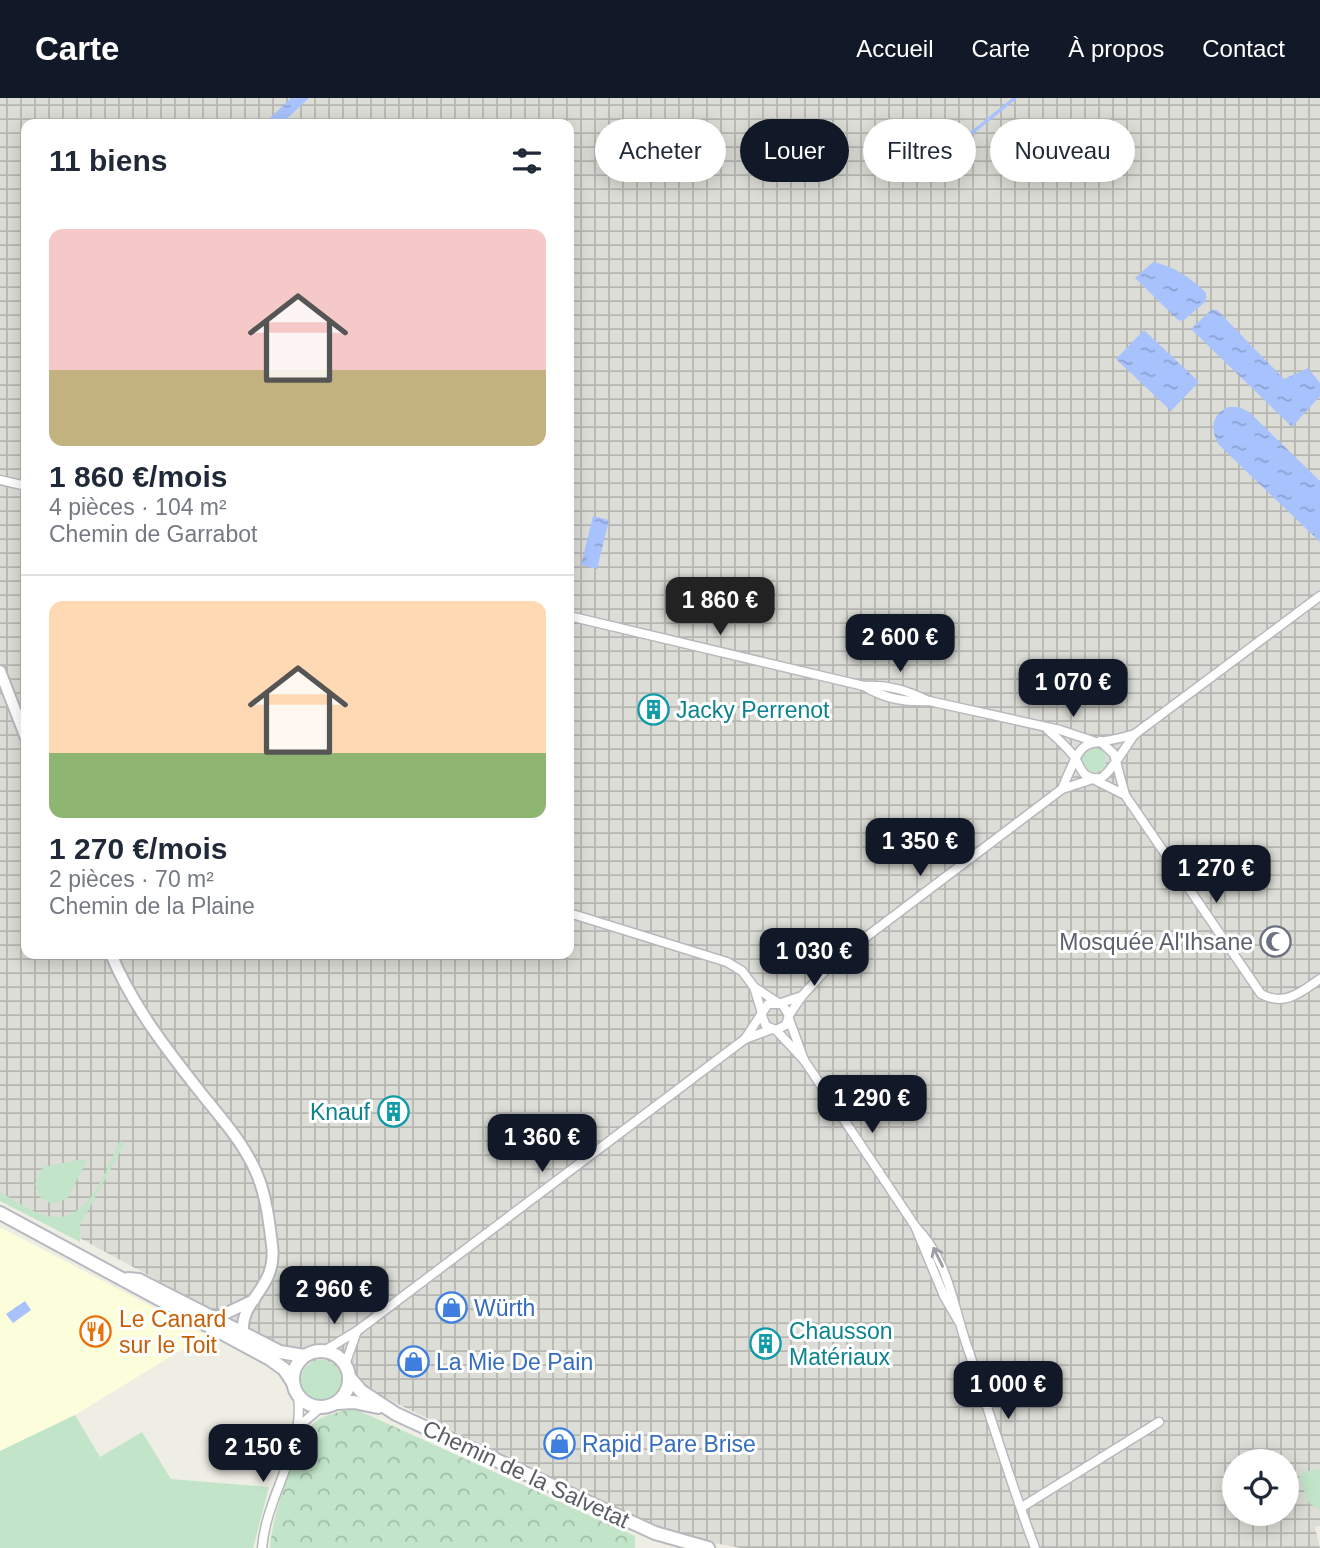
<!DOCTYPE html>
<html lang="fr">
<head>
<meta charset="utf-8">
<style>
  :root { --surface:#fff; --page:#f6f6f7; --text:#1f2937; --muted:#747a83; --line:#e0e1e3; --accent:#111827 }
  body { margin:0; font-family:Helvetica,sans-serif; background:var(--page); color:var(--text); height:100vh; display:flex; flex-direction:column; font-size:26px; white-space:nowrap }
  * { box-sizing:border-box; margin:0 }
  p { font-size:23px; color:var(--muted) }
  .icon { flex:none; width:38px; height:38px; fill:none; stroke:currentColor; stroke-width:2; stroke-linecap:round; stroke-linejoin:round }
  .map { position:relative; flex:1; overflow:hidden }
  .sheet { position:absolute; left:21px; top:21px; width:553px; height:840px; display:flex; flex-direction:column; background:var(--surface); border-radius:14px; box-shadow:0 4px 18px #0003 }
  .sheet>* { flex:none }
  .guide { position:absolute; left:595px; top:21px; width:620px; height:63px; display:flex; gap:14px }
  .fabs { position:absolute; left:1222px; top:1351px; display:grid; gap:14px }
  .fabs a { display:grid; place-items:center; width:77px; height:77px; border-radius:50%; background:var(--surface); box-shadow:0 4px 18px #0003; font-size:35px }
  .price { position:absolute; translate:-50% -60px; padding:0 16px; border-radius:14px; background:var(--accent); color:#fff; font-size:23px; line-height:46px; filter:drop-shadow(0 2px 4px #0008) }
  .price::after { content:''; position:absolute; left:50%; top:42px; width:21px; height:16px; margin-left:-10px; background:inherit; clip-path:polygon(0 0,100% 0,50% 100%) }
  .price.active { background:#222; color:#fff }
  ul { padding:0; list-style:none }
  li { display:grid; align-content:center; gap:14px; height:371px; padding:0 28px }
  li+li { border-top:2px solid var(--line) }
  li span { display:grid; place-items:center; height:217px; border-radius:14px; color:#555 }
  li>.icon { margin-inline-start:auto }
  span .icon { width:126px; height:126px; fill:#fffc; stroke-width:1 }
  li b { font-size:30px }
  h2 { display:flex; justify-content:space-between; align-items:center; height:84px; padding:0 28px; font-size:30px }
  .chip { padding:0 24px; border-radius:32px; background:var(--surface); box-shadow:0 4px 18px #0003; font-size:24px; line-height:63px }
  .chip.active { background:var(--accent); color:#fff }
  header { display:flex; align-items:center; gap:42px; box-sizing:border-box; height:98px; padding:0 35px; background:var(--accent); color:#fff }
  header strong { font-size:33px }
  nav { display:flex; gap:38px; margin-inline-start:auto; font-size:24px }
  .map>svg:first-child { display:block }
  .commercial { fill:#fcfddb }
  .industrial { fill:url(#industrial-grid); fill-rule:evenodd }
  .green { fill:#c2e5ca }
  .forest { fill:url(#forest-crowns) }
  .water { fill:url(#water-ripples) }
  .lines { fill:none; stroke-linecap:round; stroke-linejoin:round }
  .stream { stroke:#a7c2fd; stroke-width:3.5 }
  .minor-casing { stroke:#b7b8be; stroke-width:11 }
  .tertiary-casing { stroke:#b7b8be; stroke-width:14 }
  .secondary-casing { stroke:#b8b9c0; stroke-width:16 }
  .minor { stroke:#fff; stroke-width:8 }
  .tertiary { stroke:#fff; stroke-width:10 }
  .secondary { stroke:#fff; stroke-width:12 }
  .oneway { stroke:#9d9ea3 }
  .labels { text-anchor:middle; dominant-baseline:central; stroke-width:6; stroke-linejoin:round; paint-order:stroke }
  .culture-label { font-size:23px; fill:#0d838f; stroke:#fff; text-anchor:start }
  .worship-label { font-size:23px; fill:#5b616d; stroke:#fff; text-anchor:end }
  .shop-label { font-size:23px; fill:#366cbe; stroke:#fff; text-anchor:start }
  .food-label { font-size:23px; fill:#c56008; stroke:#fff; text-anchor:start }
  .street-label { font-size:23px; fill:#5c5e65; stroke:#fff }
</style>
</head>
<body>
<header>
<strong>Carte</strong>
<nav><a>Accueil</a><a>Carte</a><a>À propos</a><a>Contact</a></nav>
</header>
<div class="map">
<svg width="1320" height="1450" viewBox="0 0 1320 1450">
  <defs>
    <pattern id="industrial-grid" width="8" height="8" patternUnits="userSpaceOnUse" patternTransform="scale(1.75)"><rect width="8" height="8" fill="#ddddd7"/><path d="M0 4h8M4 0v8" fill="none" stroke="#b6b6b2"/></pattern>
    <pattern id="forest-crowns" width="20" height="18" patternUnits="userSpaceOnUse" patternTransform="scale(1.75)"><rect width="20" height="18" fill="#c2e5ca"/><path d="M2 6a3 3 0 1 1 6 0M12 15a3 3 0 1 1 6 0" fill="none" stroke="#a1bda8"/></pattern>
    <pattern id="water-ripples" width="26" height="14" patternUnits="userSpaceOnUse" patternTransform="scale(1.75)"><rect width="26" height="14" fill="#a7c2fd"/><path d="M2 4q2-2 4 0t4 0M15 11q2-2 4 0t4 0" fill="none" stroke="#8ba1d0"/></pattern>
  </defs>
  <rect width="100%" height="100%" fill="#eeeee5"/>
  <!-- commercial -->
  <path class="commercial" d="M0,1129L206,1237L75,1317L0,1353Z"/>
  <!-- industrial -->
  <path class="industrial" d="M0,0H1320V1428L1315,1429L1320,1450H741L692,1441L612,1410L281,1249L0,1097ZM26,26H569V856H26ZM1234,1363H1286V1416H1234Z"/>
  <!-- green -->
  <g class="green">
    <circle cx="1094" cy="662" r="12"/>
    <path d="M120,1043L125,1045L80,1127V1144L0,1103V1094C15,1102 32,1115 48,1118C89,1128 106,1070 120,1043Z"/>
    <path d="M83,1061L87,1063L67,1101L51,1106L40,1099L35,1086L43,1069Z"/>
    <circle cx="321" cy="1282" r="20"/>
    <path d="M75,1317L100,1359L142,1334L171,1381L269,1389L253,1450H0V1353Z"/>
    <path d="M1320,1371V1412L1309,1405L1299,1379L1303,1374Z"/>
  </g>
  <!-- forest -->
  <path class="forest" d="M353,1310L635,1438V1450H270C271,1424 295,1344 313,1326C321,1317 342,1314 353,1310Z"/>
  <!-- water -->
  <g class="water">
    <path d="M291,0H309L281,26L270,25L268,22Z"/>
    <path d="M1153,164C1173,168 1192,180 1206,195V203L1183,223L1178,222L1135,180Z"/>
    <path d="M1211,212H1217L1284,281L1308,270L1320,285V298L1292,329L1191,231Z"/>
    <path d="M1144,232L1199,284L1171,313L1116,261Z"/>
    <path d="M1228,309H1239L1249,314L1320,383V444L1219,347C1210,332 1211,317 1228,309Z"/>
    <path d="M593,418L609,422L597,471L581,467Z"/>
    <path d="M25,1203L31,1212L13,1225L6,1216Z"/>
  </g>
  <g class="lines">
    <!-- stream -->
    <path class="stream" d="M917,79L1015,0"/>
    <defs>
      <g id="minor">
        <path d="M0,382L26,388"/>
        <path d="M569,518L864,588C885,601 905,604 929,603"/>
        <path d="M864,588C888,586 908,593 929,603L1060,632L1093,643"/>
        <path d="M1048,632C1057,640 1065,647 1073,657C1082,669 1080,682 1101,680C1111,675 1126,647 1135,636L1320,498"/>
        <path d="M1100,643L1114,656L1125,697L1093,681L1062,691C1087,630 1080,653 1135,636"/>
        <path d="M1125,697L1261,896C1285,909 1301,894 1320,881"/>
        <path d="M569,815L727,864L742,873L754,889"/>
        <path d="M802,898L833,864L1062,691"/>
        <path d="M781,905L802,898L789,917"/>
        <path d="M762,915L754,889L777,904"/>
        <path d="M762,918L766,928L776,932L786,927L789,917L782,906H768L745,941L772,931"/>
        <path d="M776,932L804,962L789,921"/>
        <path d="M804,962L915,1128"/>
        <path d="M959,1224L944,1198L915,1128C948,1162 952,1203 966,1245C989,1313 1010,1383 1035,1450"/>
        <path d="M324,1253L357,1233L745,941"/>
        <path d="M345,1267L357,1233"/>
        <path d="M299,1328L320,1310"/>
        <path d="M1022,1409L1159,1324"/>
        <path d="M262,1450C266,1398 305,1351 298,1298"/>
      </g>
      <g id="tertiary">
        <path d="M0,573L26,640"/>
        <path d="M111,856C132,907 167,952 201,995C221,1020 243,1044 256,1074C266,1096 269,1123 272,1147C278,1190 240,1201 243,1234"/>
        <path d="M214,1221L254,1202"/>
      </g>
      <g id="secondary">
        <path d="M0,1115L270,1261L284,1271L292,1283"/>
        <path d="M128,1181L139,1182L280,1254L304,1258"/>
        <circle cx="321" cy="1281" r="28"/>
        <path d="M349,1279L361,1293L396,1316L655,1435L708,1450"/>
        <path d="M337,1305L354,1304L378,1309"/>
      </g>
    </defs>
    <!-- minor casing -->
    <use href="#minor" class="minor-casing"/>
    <!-- tertiary casing -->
    <use href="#tertiary" class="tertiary-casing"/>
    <!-- secondary casing -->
    <use href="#secondary" class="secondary-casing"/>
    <!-- minor -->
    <use href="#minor" class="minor"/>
    <!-- tertiary -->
    <use href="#tertiary" class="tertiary"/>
    <!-- secondary -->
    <use href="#secondary" class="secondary"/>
  </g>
  <!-- one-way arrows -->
  <defs><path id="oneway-shaft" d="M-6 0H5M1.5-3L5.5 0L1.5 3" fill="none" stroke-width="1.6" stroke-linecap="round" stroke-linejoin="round" transform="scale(1.75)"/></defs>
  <use class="oneway" href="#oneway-shaft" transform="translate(938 1159) rotate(-116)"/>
  <!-- icons -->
  <defs>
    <symbol id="building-ring" viewBox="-11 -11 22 22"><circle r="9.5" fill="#fff" stroke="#0f9aa8" stroke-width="1.5"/><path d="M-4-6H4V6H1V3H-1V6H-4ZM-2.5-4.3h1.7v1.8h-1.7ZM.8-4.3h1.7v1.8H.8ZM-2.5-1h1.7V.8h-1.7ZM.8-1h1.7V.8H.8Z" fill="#0f9aa8"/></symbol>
    <symbol id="mosque-ring" viewBox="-11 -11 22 22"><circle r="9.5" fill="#fff" stroke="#6b7280" stroke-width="1.5"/><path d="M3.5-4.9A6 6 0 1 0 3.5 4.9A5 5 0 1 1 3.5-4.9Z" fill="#6b7280"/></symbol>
    <symbol id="shop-ring" viewBox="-11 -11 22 22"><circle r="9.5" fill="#fff" stroke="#3f7fe0" stroke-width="1.5"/><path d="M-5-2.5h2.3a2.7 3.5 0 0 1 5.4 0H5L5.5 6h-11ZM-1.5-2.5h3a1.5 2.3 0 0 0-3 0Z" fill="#3f7fe0"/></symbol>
    <symbol id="restaurant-ring" viewBox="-11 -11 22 22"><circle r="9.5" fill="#fff" stroke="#e8710a" stroke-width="1.5"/><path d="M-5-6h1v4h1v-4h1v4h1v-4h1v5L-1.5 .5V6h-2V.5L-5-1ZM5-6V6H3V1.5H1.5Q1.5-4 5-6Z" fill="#e8710a"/></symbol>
  </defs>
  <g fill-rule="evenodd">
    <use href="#building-ring" x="636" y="594" width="35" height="35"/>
    <use href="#mosque-ring" x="1258" y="826" width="35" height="35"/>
    <use href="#building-ring" x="376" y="996" width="35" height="35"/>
    <use href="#shop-ring" x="434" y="1192" width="35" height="35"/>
    <use href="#restaurant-ring" x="78" y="1216" width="35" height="35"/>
    <use href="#building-ring" x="748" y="1228" width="35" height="35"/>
    <use href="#shop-ring" x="396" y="1246" width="35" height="35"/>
    <use href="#shop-ring" x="542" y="1328" width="35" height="35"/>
  </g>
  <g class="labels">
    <!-- culture labels -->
    <g class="culture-label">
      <text x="676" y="612">Jacky Perrenot</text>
      <text x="370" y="1014" text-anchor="end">Knauf</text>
      <text x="789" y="1233">Chausson<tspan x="789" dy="26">Matériaux</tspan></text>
    </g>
    <!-- worship labels -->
    <g class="worship-label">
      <text x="1253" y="844">Mosquée Al'Ihsane</text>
    </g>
    <!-- shop labels -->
    <g class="shop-label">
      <text x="474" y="1210">Würth</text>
      <text x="436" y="1264">La Mie De Pain</text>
      <text x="582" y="1346">Rapid Pare Brise</text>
    </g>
    <!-- food labels -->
    <g class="food-label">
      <text x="119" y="1221">Le Canard<tspan x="119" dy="26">sur le Toit</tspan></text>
    </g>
    <!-- street labels -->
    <g class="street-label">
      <text transform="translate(526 1376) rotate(25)">Chemin de la Salvetat</text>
    </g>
  </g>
</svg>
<div class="fabs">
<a><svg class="icon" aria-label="locate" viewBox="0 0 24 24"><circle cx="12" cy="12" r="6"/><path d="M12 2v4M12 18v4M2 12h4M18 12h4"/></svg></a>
</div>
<b class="price active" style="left:720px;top:539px">1 860 €</b>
<b class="price" style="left:900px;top:576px">2 600 €</b>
<b class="price" style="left:1073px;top:621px">1 070 €</b>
<b class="price" style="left:920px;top:780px">1 350 €</b>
<b class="price" style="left:1216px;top:807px">1 270 €</b>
<b class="price" style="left:814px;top:890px">1 030 €</b>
<b class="price" style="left:872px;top:1037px">1 290 €</b>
<b class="price" style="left:542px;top:1076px">1 360 €</b>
<b class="price" style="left:334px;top:1228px">2 960 €</b>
<b class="price" style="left:1008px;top:1323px">1 000 €</b>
<b class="price" style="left:263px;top:1386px">2 150 €</b>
<div class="guide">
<a class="chip">Acheter</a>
<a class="chip active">Louer</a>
<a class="chip">Filtres</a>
<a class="chip">Nouveau</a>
</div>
<section class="sheet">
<h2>11 biens<svg class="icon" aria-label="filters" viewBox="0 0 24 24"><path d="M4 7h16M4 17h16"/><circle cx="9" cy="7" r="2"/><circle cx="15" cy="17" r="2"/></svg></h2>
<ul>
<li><span style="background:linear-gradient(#f6c9c9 65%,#c2b280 0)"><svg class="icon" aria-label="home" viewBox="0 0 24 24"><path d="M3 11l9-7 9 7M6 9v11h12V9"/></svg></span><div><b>1 860 €/mois</b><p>4 pièces · 104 m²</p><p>Chemin de Garrabot</p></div></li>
<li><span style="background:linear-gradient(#ffd9b3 70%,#8fb573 0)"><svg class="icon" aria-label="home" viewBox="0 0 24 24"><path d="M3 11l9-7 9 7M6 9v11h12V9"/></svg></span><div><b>1 270 €/mois</b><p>2 pièces · 70 m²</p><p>Chemin de la Plaine</p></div></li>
</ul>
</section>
</div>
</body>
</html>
